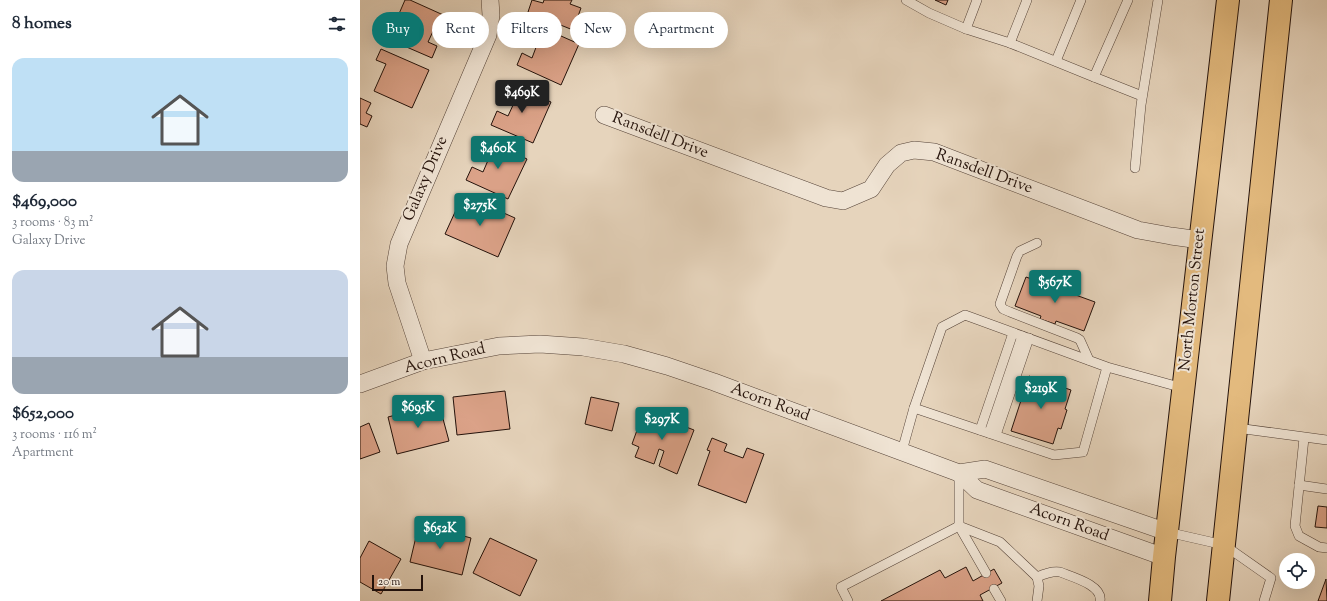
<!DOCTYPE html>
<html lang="en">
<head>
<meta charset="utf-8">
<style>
  :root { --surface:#fff; --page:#f2f2f3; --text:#1f2937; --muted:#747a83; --accent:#0f766e }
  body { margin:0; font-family:"Sorts Mill Goudy",serif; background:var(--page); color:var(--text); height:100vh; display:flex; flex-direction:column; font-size:15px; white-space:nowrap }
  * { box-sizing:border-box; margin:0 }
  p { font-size:13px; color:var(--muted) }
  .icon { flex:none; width:22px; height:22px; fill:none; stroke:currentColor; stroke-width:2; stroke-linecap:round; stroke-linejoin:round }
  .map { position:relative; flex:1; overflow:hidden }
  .details { display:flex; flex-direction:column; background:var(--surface); width:360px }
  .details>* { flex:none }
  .hud { position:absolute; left:12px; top:12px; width:380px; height:36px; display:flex; gap:8px }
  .fabs { position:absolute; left:919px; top:553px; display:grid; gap:8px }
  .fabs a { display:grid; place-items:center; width:36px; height:36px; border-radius:50%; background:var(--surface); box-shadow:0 4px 16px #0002; font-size:20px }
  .scale { position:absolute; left:12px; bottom:10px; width:51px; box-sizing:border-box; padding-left:4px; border:2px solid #24120b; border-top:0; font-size:11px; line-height:14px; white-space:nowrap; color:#24120b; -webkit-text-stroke:3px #efe3d3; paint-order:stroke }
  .price { position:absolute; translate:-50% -34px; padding:0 9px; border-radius:4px; background:var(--accent); color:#fff; font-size:13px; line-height:26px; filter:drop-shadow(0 1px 2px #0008) }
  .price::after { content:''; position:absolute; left:50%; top:24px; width:12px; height:9px; margin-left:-6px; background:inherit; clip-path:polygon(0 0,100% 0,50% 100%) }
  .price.current { background:#222; color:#fff }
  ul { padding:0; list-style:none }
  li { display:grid; align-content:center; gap:8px; height:212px; padding:0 12px }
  li span { display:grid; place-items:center; height:124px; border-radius:12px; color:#555 }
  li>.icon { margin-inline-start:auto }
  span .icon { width:72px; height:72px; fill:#fffc; stroke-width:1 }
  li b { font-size:17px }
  h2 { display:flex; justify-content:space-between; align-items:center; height:48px; padding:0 12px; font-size:17px }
  .chip { padding:0 14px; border-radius:18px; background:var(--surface); box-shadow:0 4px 16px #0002; font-size:14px; line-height:36px }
  .chip.current { background:var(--accent); color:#fff }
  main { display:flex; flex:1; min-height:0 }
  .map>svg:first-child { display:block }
  .building { fill:#dba288; stroke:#24120b }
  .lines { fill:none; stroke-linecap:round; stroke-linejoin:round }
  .lane-casing { stroke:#544237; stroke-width:10 }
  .street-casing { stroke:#544237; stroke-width:18 }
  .primary-casing { stroke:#24120b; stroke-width:24 }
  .lane { stroke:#efe3d3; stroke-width:9 }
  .street { stroke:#efe3d3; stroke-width:17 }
  .primary { stroke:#e3ba7e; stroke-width:22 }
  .labels { text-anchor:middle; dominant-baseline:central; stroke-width:4; stroke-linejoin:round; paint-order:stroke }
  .street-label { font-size:16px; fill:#24120b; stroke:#efe3d3 }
</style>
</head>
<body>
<main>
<section class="details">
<h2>8 homes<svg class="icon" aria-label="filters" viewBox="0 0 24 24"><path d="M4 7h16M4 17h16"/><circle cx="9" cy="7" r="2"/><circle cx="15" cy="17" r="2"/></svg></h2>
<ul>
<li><span style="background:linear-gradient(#bfe0f5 75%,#9aa5b1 0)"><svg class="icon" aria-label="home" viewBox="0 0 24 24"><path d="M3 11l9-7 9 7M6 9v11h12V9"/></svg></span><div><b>$469,000</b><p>3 rooms · 83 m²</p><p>Galaxy Drive</p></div></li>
<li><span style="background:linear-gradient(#c9d6e8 70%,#9aa5b1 0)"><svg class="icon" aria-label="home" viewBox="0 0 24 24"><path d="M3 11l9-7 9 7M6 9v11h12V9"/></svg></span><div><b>$652,000</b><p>3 rooms · 116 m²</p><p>Apartment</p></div></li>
</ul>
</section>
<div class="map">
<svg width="967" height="601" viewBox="0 0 967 601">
  <rect width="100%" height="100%" fill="#e6d4bc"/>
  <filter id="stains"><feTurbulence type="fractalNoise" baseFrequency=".005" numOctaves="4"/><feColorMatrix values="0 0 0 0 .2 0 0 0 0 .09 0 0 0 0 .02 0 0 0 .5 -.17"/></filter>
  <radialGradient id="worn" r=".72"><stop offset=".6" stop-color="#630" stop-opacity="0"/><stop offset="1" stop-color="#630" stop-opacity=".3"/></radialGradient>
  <!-- building -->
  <g class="building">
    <path d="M45,0H50L90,18L85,29L76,25L68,42L77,46L72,58L28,39Z"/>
    <path d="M172,0L183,3L184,0H212L210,4L221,8L213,30L168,12Z"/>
    <path d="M575,0H588L586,5Z"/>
    <path d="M174,24L219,44L201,85L157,65L162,53L172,58L178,42L168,37Z"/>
    <path d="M21,49L69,70L52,108L14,91L26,64L16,60Z"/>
    <path d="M150,84L191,102L173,143L131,125L137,111L148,116L154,103L143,98Z"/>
    <path d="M0,98L11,103L6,113L12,116L7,127L0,124Z"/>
    <path d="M125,139L167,159L148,199L106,180L112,167L123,172L129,158L119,153Z"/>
    <path d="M101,199L110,203L112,199L155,218L138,257L85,234Z"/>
    <path d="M666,277L735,302L724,331L696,321L695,324L680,319L681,316L655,306Z"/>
    <path d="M669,376L711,390L705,409L707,410L701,429L698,428L693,444L651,431Z"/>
    <path d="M145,391L150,429L97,435L93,397Z"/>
    <path d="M231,397L259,403L252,431L225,424Z"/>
    <path d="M79,404L89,441L37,454L28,417Z"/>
    <path d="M284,411L334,430L317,474L299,466L304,451L299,449L294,464L275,457L279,447L272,444Z"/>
    <path d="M9,423L20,452L0,459V427Z"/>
    <path d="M352,438L367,444L364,451L383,458L387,448L404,454L386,503L338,485L350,451L347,450Z"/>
    <path d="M958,506L967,507V528L955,527Z"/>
    <path d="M59,524L111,538L102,575L50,562Z"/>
    <path d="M130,538L177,560L160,596L113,573Z"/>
    <path d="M9,541L41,559L21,594L0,582V558Z"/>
    <path d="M606,567L613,581L634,569L642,583L620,595L623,601H521L580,570L585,578Z"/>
    <path d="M966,579L967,601H958Z"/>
  </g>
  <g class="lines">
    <defs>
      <g id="lane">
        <path d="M546,0L569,13L606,29"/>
        <path d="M617,0L606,29L650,43L734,77L768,0"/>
        <path d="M650,43L667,0"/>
        <path d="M696,61L721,0"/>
        <path d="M734,77L782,96"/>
        <path d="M775,168L781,105L798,0"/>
        <path d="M677,243L660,251L657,256L640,304L643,309L650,312L717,338L720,340L729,360"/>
        <path d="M747,367L723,452L694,455L554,408L582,327L605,315L747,367L823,388"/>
        <path d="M877,428L967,440"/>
        <path d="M620,430L653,333"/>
        <path d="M629,433L662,336"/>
        <path d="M636,435L669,338"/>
        <path d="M944,438L935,526L939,536L959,547L967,548"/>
        <path d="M542,451L554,408"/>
        <path d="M599,474V526L626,573"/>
        <path d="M939,485L967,489"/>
        <path d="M807,532L864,545L911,578L904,601"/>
        <path d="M677,577C684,574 691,571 700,572C712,577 743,585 740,601"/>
        <path d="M634,589L641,601"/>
        <path d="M488,601L481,587L599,526L640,542L677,577L679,586L677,601"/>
      </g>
      <g id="street">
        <path d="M244,115L466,198L483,201L511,189L527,165L541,153L554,150L574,152L778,230L811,236L840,240"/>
        <path d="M63,361L37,283L35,266L39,244L128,35L131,15L130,0"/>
        <path d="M0,384L63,361L139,346L180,344L223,347L264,354L307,366L354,382L599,473L617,490L804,557"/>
        <path d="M599,473L625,469L807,532"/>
      </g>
      <g id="primary">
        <path d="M800,601L804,557L868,0"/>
        <path d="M858,601L921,0"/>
      </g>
    </defs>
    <!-- lane casing -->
    <use href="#lane" class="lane-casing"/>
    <!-- street casing -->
    <use href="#street" class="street-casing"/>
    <!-- primary casing -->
    <use href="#primary" class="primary-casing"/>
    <!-- lane -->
    <use href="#lane" class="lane"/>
    <!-- street -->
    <use href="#street" class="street"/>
    <!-- primary -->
    <use href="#primary" class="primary"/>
  </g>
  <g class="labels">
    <!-- street labels -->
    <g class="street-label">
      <text transform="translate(300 136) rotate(21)">Ransdell Drive</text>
      <text transform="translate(624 172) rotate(20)">Ransdell Drive</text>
      <text transform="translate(66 179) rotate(-67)">Galaxy Drive</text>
      <text transform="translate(833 300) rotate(-84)">North Morton Street</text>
      <text transform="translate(85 359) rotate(-14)">Acorn Road</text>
      <text transform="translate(410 403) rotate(20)">Acorn Road</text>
      <text transform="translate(709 523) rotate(20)">Acorn Road</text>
    </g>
  </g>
  <rect width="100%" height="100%" filter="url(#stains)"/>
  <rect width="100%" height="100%" fill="url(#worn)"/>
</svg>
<div class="fabs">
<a><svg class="icon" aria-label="locate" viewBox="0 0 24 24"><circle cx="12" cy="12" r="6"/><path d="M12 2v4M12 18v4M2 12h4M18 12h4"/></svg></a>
</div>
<div class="scale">20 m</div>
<b class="price current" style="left:162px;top:114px">$469K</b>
<b class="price" style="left:138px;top:170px">$460K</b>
<b class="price" style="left:120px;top:227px">$275K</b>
<b class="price" style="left:695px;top:304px">$567K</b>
<b class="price" style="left:681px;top:410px">$219K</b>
<b class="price" style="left:58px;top:429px">$695K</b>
<b class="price" style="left:302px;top:441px">$297K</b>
<b class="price" style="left:80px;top:550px">$652K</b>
<div class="hud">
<a class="chip current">Buy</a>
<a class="chip">Rent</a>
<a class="chip">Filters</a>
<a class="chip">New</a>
<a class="chip">Apartment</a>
</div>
</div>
</main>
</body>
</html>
